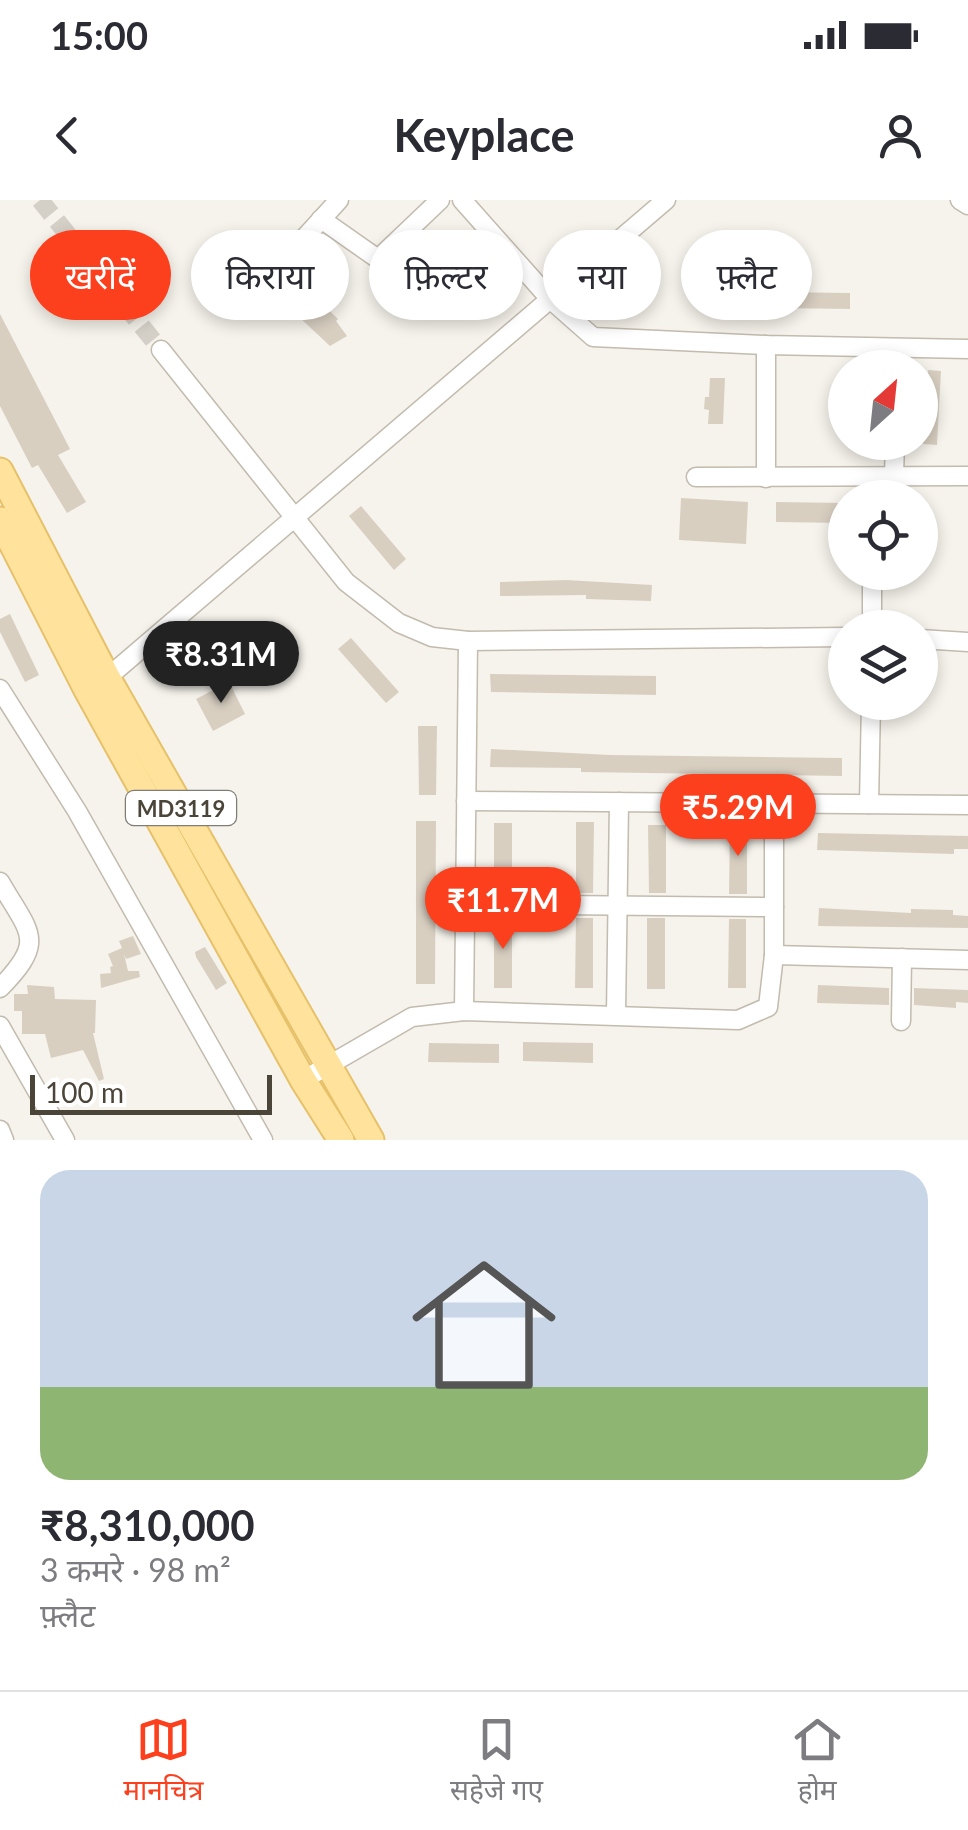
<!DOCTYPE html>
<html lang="hi">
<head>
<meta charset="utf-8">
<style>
  :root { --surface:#fff; --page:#f7f7f7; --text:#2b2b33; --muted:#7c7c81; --line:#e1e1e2; --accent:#fc3f1d }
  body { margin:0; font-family:Lato,"Noto Sans Devanagari",sans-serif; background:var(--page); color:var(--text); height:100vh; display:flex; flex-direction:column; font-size:38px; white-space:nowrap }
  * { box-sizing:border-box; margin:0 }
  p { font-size:32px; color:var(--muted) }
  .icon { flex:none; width:55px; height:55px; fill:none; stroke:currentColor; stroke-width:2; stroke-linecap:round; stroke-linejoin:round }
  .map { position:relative; height:940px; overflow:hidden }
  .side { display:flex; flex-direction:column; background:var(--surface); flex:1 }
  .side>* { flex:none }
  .hud { position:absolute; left:30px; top:30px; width:910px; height:90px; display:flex; gap:20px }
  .needle { width:65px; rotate:27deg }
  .controls { position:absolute; left:828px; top:150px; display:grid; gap:20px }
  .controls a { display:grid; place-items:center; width:110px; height:110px; border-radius:50%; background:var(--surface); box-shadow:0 5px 15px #0003; font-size:50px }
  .scale { position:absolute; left:30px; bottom:25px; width:242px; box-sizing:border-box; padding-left:10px; border:5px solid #4b4439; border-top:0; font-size:28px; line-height:35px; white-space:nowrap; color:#4b4439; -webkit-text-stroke:8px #fff; paint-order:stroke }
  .price { position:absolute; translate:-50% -85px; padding:0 22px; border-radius:35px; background:var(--accent); color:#fff; font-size:32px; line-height:65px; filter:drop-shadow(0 2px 5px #0008) }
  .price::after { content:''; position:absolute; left:50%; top:60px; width:30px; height:22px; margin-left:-15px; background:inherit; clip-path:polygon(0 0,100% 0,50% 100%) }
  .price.active { background:#222; color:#fff }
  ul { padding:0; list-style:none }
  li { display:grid; align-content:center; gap:20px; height:530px; padding:0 40px }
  li span { display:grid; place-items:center; height:310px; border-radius:30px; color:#555 }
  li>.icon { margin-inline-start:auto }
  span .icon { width:180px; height:180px; fill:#fffc; stroke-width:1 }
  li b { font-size:42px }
  .chip { padding:0 35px; border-radius:45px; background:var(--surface); box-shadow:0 5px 15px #0003; font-size:35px; line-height:90px }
  .chip.active { background:var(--accent); color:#fff }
  .status { display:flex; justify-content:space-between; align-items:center; height:70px; padding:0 50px; background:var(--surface); direction:ltr }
  .status svg { height:28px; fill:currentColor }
  header { display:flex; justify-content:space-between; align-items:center; height:130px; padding:0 40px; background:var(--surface); font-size:45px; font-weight:700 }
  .tab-bar { display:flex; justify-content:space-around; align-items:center; height:140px; border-top:2px solid var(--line); background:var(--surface); font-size:28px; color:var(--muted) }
  .tab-bar a { display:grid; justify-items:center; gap:5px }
  .tab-bar .active { color:var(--accent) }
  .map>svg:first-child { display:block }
  .building { fill:#d8cfc1 }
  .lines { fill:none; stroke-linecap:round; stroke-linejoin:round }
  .minor-tunnel { stroke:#d4d0c8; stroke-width:18; stroke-dasharray:18 9; stroke-linecap:butt }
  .minor-casing { stroke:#c2bbae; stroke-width:21 }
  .primary-casing { stroke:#e6c16a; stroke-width:29 }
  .minor { stroke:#fff; stroke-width:18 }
  .primary { stroke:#ffe39c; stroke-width:25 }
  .labels { text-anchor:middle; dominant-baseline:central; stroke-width:9; stroke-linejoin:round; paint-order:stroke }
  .shield { fill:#fff; stroke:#817c74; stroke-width:2.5 }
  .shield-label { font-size:22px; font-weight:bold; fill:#4b4439 }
</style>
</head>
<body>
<div class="status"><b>15:00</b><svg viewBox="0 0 49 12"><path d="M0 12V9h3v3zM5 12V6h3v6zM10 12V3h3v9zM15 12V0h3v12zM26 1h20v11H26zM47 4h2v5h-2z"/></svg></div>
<header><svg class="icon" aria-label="back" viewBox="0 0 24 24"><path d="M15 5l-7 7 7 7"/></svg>Keyplace<svg class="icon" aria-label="person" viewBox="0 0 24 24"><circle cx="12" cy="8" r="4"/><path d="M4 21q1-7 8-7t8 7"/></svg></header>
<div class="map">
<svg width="968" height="940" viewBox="0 0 968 940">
  <rect width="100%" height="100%" fill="#f6f3ec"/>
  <!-- building -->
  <g class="building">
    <path d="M225,36L258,66L264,60L290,86L276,99L253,71L217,47Z"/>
    <path d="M778,92L850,93V109L777,108Z"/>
    <path d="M315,97L338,119L336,121L347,136L330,146L298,116Z"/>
    <path d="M0,114L70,249L58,255L86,302L67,313L38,265L32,268L0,206Z"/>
    <path d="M928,170L941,171L937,245L923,244Z"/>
    <path d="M710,178H725L723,224H708L709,210L704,209L705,197H709Z"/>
    <path d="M681,298L748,302L746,344L679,340Z"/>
    <path d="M776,302L845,303V323L776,322Z"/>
    <path d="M361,306L406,359L394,370L349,316Z"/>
    <path d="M566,380L652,385L651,401L586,399V395L500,396V382Z"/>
    <path d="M10,414L39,475L25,482L0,432V419Z"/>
    <path d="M351,438L399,492L386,503L338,449Z"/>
    <path d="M490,474L656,476V495L491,492Z"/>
    <path d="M229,482L245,514L213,531L196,499Z"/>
    <path d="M418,526H437L436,595H419Z"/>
    <path d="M491,549L610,555L842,558V576L581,572V568L490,567Z"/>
    <path d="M416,621H436L435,784H416Z"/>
    <path d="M576,622H594L593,693H576Z"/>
    <rect x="494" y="623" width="18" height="69"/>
    <path d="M730,623L747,624V694H729Z"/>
    <path d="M648,625H666V693H649Z"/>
    <path d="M818,633L968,636V649H954V654L817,650Z"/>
    <path d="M819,708L911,713V709L953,710V715L968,716V728L818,726Z"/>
    <rect x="494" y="717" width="18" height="71"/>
    <path d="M576,718H593V788H575Z"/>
    <rect x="647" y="718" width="18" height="71"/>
    <path d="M729,719H746V788H728Z"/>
    <path d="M133,736L141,754L126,759L124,754L128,771H139L140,777L101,788L100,774L111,773L110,767L113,766L108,754L122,748L119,741Z"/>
    <path d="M205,747L227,783L216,790L196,757L195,752Z"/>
    <path d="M27,785L54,787L55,799L96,800L95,833H93L104,879L99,881L83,850L51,858L45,834H22V811H14V794H28Z"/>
    <path d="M818,785L889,788V805L817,803Z"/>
    <path d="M914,788L968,790V803L956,802V808L914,805Z"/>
    <path d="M523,842L593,843V863L523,861Z"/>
    <path d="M429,843L499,844V863L428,862Z"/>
  </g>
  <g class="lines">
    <!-- minor-tunnel -->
    <path class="minor-tunnel" d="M40,0L161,150"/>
    <defs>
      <g id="minor">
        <path d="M462,0L550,99L593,137L766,145L968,149"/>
        <path d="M960,0L968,5"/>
        <path d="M321,19L378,59L440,0"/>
        <path d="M286,58L339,0"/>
        <path d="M766,145V278"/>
        <path d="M161,150L346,382L399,423L432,437L468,441L845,437"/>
        <path d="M894,275L895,242"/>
        <path d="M696,277L968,276"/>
        <path d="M872,372V428"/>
        <path d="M920,439L968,442"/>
        <path d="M101,483L666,0"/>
        <path d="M0,489L77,611L263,940"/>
        <path d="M466,601L968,605"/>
        <path d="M869,604L871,502"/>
        <path d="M0,682C30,734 47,740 0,788"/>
        <path d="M464,704L774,707"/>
        <path d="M774,755L968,760"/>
        <path d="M464,811L468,441"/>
        <path d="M616,814L619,602"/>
        <path d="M901,821L902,758"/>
        <path d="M0,826L65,940"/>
        <path d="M303,880L412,817L464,811L738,820L768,807L774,755V603"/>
        <path d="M0,930L4,940"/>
      </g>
      <g id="primary">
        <path d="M0,271L108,479L371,940"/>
        <path d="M0,320L87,490L303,880L341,940"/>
      </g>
    </defs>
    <!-- minor casing -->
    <use href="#minor" class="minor-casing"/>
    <!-- primary casing -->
    <use href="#primary" class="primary-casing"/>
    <!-- minor -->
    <use href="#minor" class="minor"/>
    <!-- primary -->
    <use href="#primary" class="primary"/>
  </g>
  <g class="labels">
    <!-- shield labels -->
    <rect class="shield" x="126" y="591" width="110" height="34" rx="8"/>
    <g class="shield-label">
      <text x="181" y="608">MD3119</text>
    </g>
  </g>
</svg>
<div class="controls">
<a><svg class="needle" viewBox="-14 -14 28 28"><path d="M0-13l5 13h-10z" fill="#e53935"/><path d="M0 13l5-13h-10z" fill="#7c7c81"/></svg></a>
<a><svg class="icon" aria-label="locate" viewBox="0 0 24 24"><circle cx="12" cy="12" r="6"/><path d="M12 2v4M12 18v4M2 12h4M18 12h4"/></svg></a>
<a><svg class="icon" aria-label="layers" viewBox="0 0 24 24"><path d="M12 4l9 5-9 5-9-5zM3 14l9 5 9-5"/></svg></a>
</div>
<div class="scale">100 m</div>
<b class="price active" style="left:221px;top:506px">₹8.31M</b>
<b class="price" style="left:738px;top:659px">₹5.29M</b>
<b class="price" style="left:503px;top:752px">₹11.7M</b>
<div class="hud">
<a class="chip active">खरीदें</a>
<a class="chip">किराया</a>
<a class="chip">फ़िल्टर</a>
<a class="chip">नया</a>
<a class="chip">फ़्लैट</a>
</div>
</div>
<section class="side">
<ul>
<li><span style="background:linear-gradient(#c9d6e8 70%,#8fb573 0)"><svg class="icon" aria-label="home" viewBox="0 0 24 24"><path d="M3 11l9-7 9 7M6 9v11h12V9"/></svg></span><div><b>₹8,310,000</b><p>3 कमरे · 98 m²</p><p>फ़्लैट</p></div></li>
</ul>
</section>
<nav class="tab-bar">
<a class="active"><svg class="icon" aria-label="map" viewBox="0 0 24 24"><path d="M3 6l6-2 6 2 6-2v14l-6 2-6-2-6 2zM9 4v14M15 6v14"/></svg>मानचित्र</a>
<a><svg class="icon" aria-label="saved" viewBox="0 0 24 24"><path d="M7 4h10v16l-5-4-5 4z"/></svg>सहेजे गए</a>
<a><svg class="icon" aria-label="home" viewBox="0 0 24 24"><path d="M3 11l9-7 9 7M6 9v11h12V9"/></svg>होम</a>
</nav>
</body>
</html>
